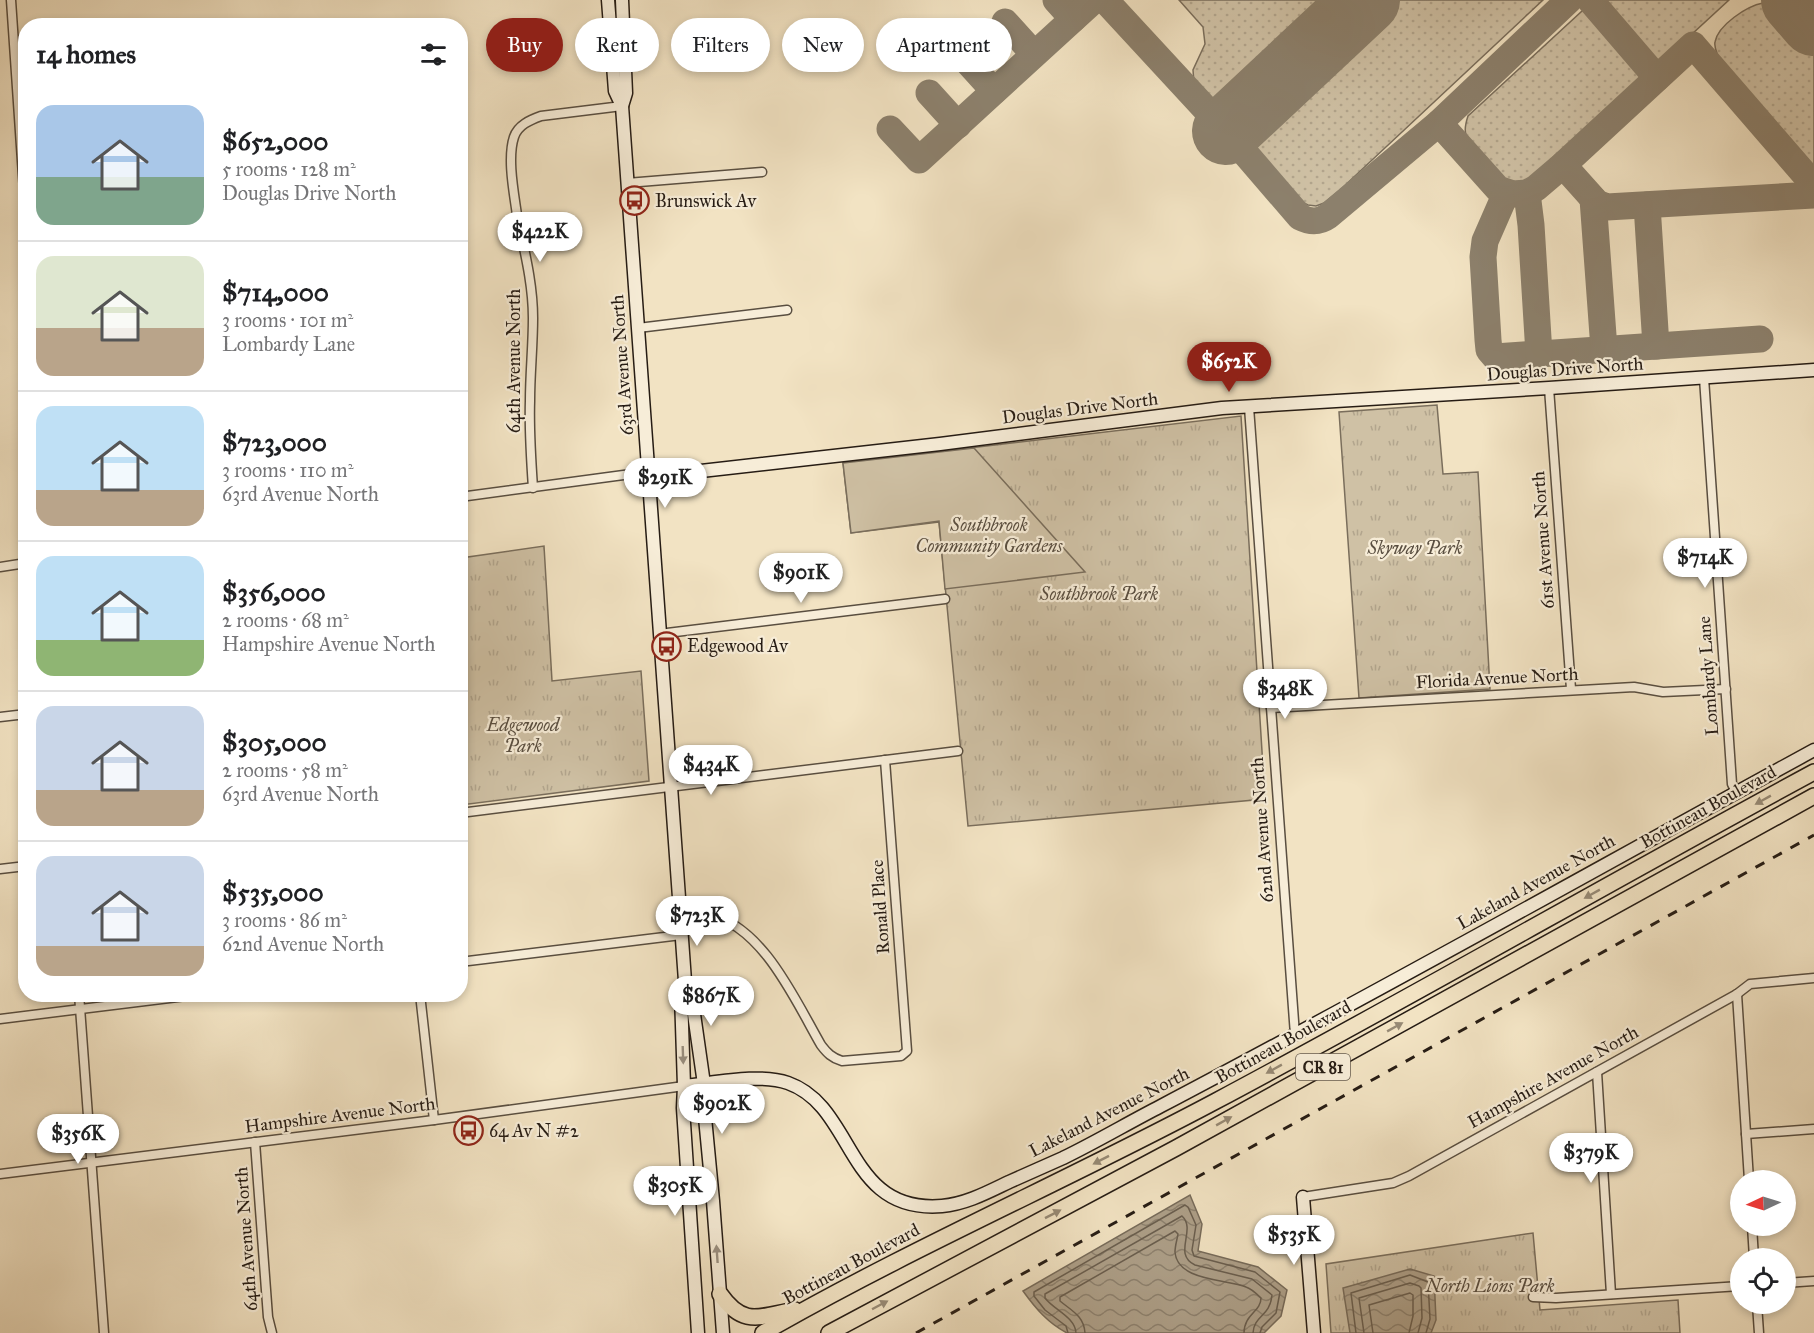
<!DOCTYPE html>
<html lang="en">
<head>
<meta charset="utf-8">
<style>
  :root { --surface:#fff; --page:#f2f2f2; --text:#202124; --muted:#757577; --line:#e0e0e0; --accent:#8f2418 }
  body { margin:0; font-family:"IM FELL Great Primer",serif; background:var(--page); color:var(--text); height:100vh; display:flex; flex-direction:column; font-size:22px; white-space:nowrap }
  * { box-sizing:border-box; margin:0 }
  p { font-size:20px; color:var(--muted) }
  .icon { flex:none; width:33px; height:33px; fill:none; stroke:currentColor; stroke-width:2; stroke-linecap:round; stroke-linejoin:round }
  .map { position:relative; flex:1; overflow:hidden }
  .sheet { position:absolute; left:18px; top:18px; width:450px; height:984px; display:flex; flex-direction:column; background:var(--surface); border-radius:24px; box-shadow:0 3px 9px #0003 }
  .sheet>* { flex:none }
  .hud { position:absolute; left:486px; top:18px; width:570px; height:54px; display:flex; gap:12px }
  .needle { width:39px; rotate:266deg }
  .controls { position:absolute; left:1730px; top:1170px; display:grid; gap:12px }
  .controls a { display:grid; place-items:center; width:66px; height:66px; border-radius:50%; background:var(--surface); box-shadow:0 3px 9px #0003; font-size:30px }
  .price { position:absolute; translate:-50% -51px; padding:0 14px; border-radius:21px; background:#fff; color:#222; font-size:20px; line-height:39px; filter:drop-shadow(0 2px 3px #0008) }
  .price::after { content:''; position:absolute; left:50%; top:36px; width:18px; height:14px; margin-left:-9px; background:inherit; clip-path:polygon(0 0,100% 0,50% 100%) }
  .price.active { background:var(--accent); color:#fff }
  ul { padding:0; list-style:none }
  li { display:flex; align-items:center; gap:18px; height:150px; padding:0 18px }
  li+li { border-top:2px solid var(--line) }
  li span { display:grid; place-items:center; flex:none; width:168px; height:120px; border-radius:18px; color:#555 }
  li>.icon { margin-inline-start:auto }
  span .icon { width:72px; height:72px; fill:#fffc; stroke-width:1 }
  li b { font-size:26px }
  h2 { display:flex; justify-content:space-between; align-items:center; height:72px; padding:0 18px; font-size:26px }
  .pill { padding:0 21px; border-radius:27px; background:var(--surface); box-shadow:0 3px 9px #0003; font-size:21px; line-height:54px }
  .pill.active { background:var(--accent); color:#fff }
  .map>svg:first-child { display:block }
  .grass { fill:url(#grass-dots); stroke:#7a6e5c; stroke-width:1.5 }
  .park { fill:url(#park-tufts); stroke:#7a6e5c; stroke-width:1.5 }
  .garden { fill:#cfc1a5; stroke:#7a6e5c; stroke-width:1.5 }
  .water { fill:url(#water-waves); stroke:#776b5a; stroke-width:1.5 }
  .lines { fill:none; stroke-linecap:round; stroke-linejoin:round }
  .shore { stroke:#6a5e4e; stroke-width:1.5 }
  .taxiway { stroke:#8c806c; stroke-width:27 }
  .runway { stroke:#8c806c; stroke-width:68 }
  .street-casing { stroke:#594e40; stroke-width:11 }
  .secondary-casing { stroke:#261c14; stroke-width:15 }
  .highway-casing { stroke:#261c14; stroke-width:18 }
  .street { stroke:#f7edd8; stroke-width:8 }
  .secondary { stroke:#f7edd8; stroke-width:12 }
  .highway { stroke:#f2e3c3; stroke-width:15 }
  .rail { stroke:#261c14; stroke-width:3; stroke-dasharray:10 10; stroke-linecap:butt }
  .oneway { fill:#968974 }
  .oneway2 { fill:#998f80 }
  .labels { text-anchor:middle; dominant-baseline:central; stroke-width:4.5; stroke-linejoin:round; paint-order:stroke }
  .shield { fill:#f7edd8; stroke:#655b4f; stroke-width:1.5 }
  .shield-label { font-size:16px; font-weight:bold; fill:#261c14 }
  .poi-label { font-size:18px; fill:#261c14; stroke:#f7edd8; text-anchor:start }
  .street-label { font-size:18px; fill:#261c14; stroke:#f7edd8 }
  .park-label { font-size:18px; font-style:italic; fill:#594e40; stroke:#f7edd8 }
</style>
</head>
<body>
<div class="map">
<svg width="1814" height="1333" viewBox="0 0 1814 1333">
  <defs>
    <pattern id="grass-dots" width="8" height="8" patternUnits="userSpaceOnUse" patternTransform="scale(1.5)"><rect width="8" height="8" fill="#cfc1a5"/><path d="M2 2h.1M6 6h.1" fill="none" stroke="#b2a58d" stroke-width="1.8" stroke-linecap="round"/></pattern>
    <pattern id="park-tufts" width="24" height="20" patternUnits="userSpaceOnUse" patternTransform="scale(1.5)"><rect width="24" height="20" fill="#cfc1a5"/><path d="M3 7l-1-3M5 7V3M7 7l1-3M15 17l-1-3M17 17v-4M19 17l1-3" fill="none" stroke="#b2a58d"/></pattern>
    <pattern id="water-waves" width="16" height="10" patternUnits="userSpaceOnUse" patternTransform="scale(1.5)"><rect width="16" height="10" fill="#ad9f88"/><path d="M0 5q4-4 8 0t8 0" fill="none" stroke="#8d816e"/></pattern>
  </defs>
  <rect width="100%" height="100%" fill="#f2e3c3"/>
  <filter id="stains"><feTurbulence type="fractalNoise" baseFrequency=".00333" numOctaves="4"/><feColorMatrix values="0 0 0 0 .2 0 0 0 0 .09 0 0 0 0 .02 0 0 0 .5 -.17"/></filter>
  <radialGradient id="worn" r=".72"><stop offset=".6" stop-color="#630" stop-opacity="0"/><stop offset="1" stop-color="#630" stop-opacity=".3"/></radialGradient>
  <!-- grass -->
  <g class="grass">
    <path d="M1179,0H1338L1230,101L1212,103L1194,83L1193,70L1205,44L1203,27Z"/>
    <path d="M1395,0H1543L1340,190L1324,203L1316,206L1308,205L1297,200L1256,151L1254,138L1256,131Z"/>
    <path d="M1594,0H1729L1530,183C1523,185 1514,187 1506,183C1499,179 1468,143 1466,135C1464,129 1466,122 1468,116Z"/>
    <path d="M1763,3L1778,12L1814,54V169L1718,56C1716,51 1714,47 1715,42C1718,25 1747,6 1763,3Z"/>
  </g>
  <!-- park -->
  <g class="park">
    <path d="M1437,405L1443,474L1478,472L1490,689L1359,698L1339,412Z"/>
    <path d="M1241,416L1265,799L968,826L939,522L851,533L843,463Z"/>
    <path d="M544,546L552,681L641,671L649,781L461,805V558Z"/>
    <path d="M1533,1233L1540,1310L1678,1300L1680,1333H1331L1326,1264Z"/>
  </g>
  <!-- garden -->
  <path class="garden" d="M974,448L1085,572L945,589L939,521L851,533L843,463Z"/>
  <!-- water -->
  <g class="water">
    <path d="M1190,1195L1202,1224L1198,1251L1258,1267L1287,1290L1281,1316L1264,1333H1067C1048,1323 1036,1309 1023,1291Z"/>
    <path d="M1410,1269L1434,1276L1436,1320L1431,1333H1350L1343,1288Z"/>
  </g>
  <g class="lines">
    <!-- shore -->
    <g class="shore">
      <path d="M1068,1333L1066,1326L1045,1310L1034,1296V1292L1185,1205L1188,1207L1196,1225L1192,1250L1194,1256L1255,1272L1280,1292L1276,1313L1262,1327L1260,1333"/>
      <path d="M1076,1333C1075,1317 1054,1310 1045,1298V1294L1182,1216C1197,1230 1172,1254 1195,1265L1252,1279L1272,1295C1270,1317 1254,1315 1253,1333"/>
      <path d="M1085,1333C1084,1316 1072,1311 1060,1301V1297L1175,1231L1178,1234C1177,1240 1175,1246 1175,1252C1177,1281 1226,1279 1246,1287C1252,1289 1257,1294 1261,1298C1261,1312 1244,1314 1244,1333"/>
      <path d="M1356,1333L1351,1293L1410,1275L1428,1282L1430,1319L1426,1333"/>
      <path d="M1364,1333L1359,1298L1410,1283L1419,1286L1421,1288L1422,1318L1418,1333"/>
      <path d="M1373,1333L1369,1305L1410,1293L1413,1295V1316L1409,1333"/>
    </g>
    <!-- taxiway -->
    <g class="taxiway">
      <path d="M1056,0L1073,19"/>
      <path d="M1105,0L1226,131L1300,217C1310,222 1318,223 1328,216L1439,123L1569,0"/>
      <path d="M1590,0L1657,78"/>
      <path d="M1005,22L1034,54"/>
      <path d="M966,60L994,91"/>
      <path d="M929,93L958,125"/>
      <path d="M1439,123L1498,189L1513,194L1527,193L1536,188L1563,165L1693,45L1814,185"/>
      <path d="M890,129L919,160L1094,0"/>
      <path d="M1563,165L1597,203L1607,207L1814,195"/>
      <path d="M1506,193L1485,241L1483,257L1488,340L1489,350L1495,357L1760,339"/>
      <path d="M1527,193L1531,225L1539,354"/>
      <path d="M1593,199L1604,349"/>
      <path d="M1647,205L1656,346"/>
    </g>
    <!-- runway -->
    <g class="runway">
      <path d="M1795,0L1814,22"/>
      <path d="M1226,131L1366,0"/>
    </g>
    <defs>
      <g id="street">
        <path d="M11,0L26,220"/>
        <path d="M627,183L762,172"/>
        <path d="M638,328L787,310"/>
        <path d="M1704,378L1732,784L1736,792"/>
        <path d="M1549,388L1571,689"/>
        <path d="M1249,407L1295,1035"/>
        <path d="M533,488C531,459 529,430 530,401C530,373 533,346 533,318C533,283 524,249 517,215C514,193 507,158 514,137C518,125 530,120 541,116L622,106"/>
        <path d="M460,497L631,474L648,477"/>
        <path d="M0,567L26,563"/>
        <path d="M659,634L945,599"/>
        <path d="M1271,708L1634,687L1663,692L1726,689"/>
        <path d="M0,717L26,714"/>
        <path d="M460,813L958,751"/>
        <path d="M0,869L26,866"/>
        <path d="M680,915C689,914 699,912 708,914C763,926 795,1000 821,1045C827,1053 832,1058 842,1061L901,1056L907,1051L885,760"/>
        <path d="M460,962L681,935"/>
        <path d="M79,994L104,1333"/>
        <path d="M420,994L434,1120"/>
        <path d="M1737,994L1749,1180"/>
        <path d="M0,1019L202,994"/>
        <path d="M1597,1072L1611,1294"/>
        <path d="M1746,1134L1814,1129"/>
        <path d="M255,1142L268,1317L272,1333"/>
        <path d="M0,1174L434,1120L684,1086"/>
        <path d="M1303,1197L1393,1183L1409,1176L1737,994L1750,984L1814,978"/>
        <path d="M1752,1226L1754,1258"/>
        <path d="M1785,1283L1814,1281"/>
        <path d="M1533,1297L1556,1298L1740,1286"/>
        <path d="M1757,1304L1759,1333"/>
      </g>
      <g id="secondary">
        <path d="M608,0L615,91L622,106L685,981L681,995L684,1086L683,1108L698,1333"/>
        <path d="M622,0L626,93L622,106"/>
        <path d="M648,477L940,444L1222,408L1549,388L1814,370"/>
        <path d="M685,981L691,993L704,1084V1107L713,1201L723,1333"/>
        <path d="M684,1086C715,1083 759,1073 788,1083C856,1107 845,1214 942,1206C966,1204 988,1192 1009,1182C1027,1174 1045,1166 1063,1158C1096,1142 1128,1123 1161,1106C1380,991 1596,869 1814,750"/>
        <path d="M1303,1197L1314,1333"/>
      </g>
      <g id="highway">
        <path d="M720,1294C744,1328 760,1316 795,1310"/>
        <path d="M763,1333C911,1248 1066,1181 1216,1101C1417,994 1614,880 1814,772"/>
        <path d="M829,1333L1176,1148L1814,796"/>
      </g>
    </defs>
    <!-- street casing -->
    <use href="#street" class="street-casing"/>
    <!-- secondary casing -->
    <use href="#secondary" class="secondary-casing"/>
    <!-- highway casing -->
    <use href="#highway" class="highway-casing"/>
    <!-- street -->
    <use href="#street" class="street"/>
    <!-- secondary -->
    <use href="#secondary" class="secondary"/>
    <!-- highway -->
    <use href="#highway" class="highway"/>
    <!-- rail -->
    <path class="rail" d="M916,1333L1814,835"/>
  </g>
  <!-- one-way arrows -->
  <defs><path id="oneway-solid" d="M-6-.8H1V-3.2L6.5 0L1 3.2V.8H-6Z" transform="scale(1.5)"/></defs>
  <g class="oneway">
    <use href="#oneway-solid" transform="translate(1763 800) rotate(151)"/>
    <use href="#oneway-solid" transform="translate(1592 894) rotate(151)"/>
    <use href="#oneway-solid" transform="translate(1395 1027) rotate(-29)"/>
    <use href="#oneway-solid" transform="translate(1274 1069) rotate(151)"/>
    <use href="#oneway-solid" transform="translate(1224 1121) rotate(-29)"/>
    <use href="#oneway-solid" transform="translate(1101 1160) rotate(153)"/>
    <use href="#oneway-solid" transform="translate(1053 1214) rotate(-27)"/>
    <use href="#oneway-solid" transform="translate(880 1305) rotate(-28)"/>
  </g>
  <g class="oneway2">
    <use href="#oneway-solid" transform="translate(683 1055) rotate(88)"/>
    <use href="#oneway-solid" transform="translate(717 1254) rotate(-94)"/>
  </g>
  <!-- icons -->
  <defs>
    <symbol id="bus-ring" viewBox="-11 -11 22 22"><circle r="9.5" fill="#f7edd8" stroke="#8f2418" stroke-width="1.5"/><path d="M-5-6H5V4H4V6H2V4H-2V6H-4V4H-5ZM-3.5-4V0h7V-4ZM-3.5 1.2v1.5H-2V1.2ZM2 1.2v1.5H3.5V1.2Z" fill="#8f2418"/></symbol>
  </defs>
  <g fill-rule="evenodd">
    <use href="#bus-ring" x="618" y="184" width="33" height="33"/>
    <use href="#bus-ring" x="650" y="630" width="33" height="33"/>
    <use href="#bus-ring" x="452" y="1114" width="33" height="33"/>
  </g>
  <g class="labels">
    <!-- shield labels -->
    <rect class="shield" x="1296" y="1054" width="54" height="26" rx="4.5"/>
    <g class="shield-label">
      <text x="1323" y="1067">CR 81</text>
    </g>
    <!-- poi labels -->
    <g class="poi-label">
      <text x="655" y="201">Brunswick Av</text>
      <text x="687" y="646">Edgewood Av</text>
      <text x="489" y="1131">64 Av N #2</text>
    </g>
    <!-- street labels -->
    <g class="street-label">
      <text transform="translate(514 361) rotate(-90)">64th Avenue North</text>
      <text transform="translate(622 365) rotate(-94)">63rd Avenue North</text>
      <text transform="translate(1565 369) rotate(-4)">Douglas Drive North</text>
      <text transform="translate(1080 408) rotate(-7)">Douglas Drive North</text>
      <text transform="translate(1543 540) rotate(-94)">61st Avenue North</text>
      <text transform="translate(1708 676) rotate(-94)">Lombardy Lane</text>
      <text transform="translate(1497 678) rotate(-3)">Florida Avenue North</text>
      <text transform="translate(1708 807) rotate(-29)">Bottineau Boulevard</text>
      <text transform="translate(1262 830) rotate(-94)">62nd Avenue North</text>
      <text transform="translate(1536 882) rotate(-29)">Lakeland Avenue North</text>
      <text transform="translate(880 907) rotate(-94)">Ronald Place</text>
      <text transform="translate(1283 1042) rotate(-29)">Bottineau Boulevard</text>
      <text transform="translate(1553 1077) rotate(-29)">Hampshire Avenue North</text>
      <text transform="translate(1109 1112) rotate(-27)">Lakeland Avenue North</text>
      <text transform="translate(340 1115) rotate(-7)">Hampshire Avenue North</text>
      <text transform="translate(246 1239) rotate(-94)">64th Avenue North</text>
      <text transform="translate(851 1264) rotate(-28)">Bottineau Boulevard</text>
    </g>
    <!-- park labels -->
    <g class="park-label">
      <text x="989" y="525">Southbrook<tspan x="989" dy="21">Community Gardens</tspan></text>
      <text x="1415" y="548">Skyway Park</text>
      <text x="1099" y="594">Southbrook Park</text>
      <text x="523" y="725">Edgewood<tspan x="523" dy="21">Park</tspan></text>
      <text x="1490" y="1286">North Lions Park</text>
    </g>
  </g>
  <rect width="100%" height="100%" filter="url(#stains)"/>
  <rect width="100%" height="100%" fill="url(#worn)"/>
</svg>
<div class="controls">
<a><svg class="needle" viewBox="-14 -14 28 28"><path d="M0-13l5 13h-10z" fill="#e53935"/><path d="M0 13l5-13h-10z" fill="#757577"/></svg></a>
<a><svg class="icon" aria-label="locate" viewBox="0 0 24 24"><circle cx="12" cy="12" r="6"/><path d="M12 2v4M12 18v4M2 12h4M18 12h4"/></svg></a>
</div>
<b class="price" style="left:540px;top:263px">$422K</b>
<b class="price active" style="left:1229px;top:393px">$652K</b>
<b class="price" style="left:665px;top:509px">$291K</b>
<b class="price" style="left:1705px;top:589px">$714K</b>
<b class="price" style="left:801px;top:604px">$901K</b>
<b class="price" style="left:1285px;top:720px">$348K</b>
<b class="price" style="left:711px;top:796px">$434K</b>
<b class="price" style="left:697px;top:947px">$723K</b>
<b class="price" style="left:711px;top:1027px">$867K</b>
<b class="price" style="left:722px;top:1135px">$902K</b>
<b class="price" style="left:78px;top:1165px">$356K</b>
<b class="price" style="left:1591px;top:1184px">$379K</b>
<b class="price" style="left:675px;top:1217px">$305K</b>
<b class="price" style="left:1294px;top:1266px">$535K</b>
<div class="hud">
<a class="pill active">Buy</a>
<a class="pill">Rent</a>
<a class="pill">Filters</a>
<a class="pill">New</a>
<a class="pill">Apartment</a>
</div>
<section class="sheet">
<h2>14 homes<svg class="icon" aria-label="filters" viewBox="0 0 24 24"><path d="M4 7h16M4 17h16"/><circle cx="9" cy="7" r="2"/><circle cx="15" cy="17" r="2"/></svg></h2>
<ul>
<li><span style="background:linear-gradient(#a9c7e8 60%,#7fa58c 0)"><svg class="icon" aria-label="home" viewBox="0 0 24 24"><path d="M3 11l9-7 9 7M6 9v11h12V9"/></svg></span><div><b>$652,000</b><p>5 rooms · 128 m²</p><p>Douglas Drive North</p></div></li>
<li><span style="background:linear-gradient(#dfe7d0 60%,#b9a48a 0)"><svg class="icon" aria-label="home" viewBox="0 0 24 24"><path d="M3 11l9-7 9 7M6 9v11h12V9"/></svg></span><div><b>$714,000</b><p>3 rooms · 101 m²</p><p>Lombardy Lane</p></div></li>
<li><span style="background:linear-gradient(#bfe0f5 70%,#b9a48a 0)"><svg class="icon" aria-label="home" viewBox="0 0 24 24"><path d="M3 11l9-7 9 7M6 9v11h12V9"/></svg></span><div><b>$723,000</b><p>3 rooms · 110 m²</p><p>63rd Avenue North</p></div></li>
<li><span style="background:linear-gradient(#bfe0f5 70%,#8fb573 0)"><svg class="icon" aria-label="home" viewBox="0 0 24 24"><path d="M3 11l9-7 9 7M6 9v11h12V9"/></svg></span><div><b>$356,000</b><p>2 rooms · 68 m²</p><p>Hampshire Avenue North</p></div></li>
<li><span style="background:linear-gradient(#c9d6e8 70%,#b9a48a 0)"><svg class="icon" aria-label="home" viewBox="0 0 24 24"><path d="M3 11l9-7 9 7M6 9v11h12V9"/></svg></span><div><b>$305,000</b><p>2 rooms · 58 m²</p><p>63rd Avenue North</p></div></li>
<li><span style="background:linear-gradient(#c9d6e8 75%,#b9a48a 0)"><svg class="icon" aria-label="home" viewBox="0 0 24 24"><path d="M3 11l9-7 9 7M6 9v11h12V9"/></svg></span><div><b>$535,000</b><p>3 rooms · 86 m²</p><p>62nd Avenue North</p></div></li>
</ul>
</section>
</div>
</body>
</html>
